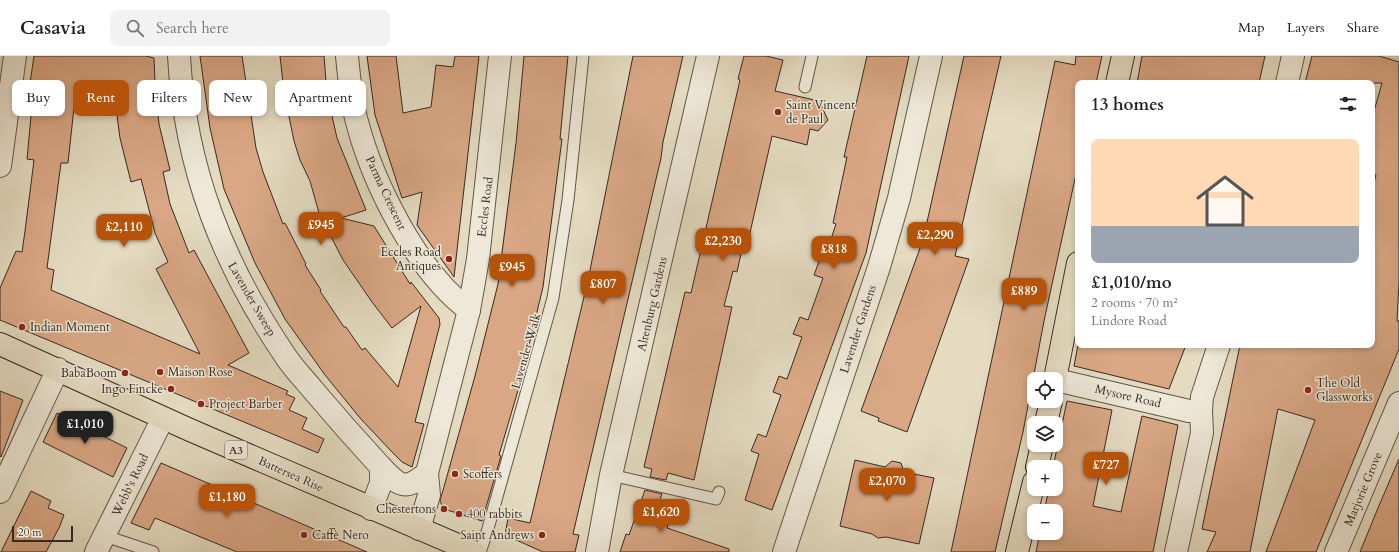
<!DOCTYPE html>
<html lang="en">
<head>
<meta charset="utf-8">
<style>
  :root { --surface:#fff; --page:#f2f2f2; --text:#222; --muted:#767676; --line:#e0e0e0; --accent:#b45309 }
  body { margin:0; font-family:Cardo,serif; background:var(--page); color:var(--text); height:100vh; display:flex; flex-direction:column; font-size:15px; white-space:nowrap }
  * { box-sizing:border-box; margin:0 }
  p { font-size:13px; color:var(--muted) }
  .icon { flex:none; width:22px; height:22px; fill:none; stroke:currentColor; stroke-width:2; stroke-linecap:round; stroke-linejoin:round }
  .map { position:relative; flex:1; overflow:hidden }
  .drawer { position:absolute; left:1075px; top:24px; width:300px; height:268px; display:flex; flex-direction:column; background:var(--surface); border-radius:8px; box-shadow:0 2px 6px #0003 }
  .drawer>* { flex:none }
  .guide { position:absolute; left:12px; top:24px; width:380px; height:36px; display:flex; gap:8px }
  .fabs { position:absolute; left:1027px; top:316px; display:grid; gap:8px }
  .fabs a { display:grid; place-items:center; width:36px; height:36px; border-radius:8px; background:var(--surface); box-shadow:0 2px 6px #0003; font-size:20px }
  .scale { position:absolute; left:12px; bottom:10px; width:61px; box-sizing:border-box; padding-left:4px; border:2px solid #372923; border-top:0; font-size:11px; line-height:14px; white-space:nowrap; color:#372923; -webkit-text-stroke:3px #ede8d7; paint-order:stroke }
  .price { position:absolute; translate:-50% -34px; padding:0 9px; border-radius:8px; background:var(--accent); color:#fff; font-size:13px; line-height:26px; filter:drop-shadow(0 1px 2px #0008) }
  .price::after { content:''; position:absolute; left:50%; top:24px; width:12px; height:9px; margin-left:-6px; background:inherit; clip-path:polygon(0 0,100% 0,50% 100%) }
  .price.on { background:#222; color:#fff }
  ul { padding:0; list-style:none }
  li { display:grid; align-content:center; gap:8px; height:212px; padding:0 16px }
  li span { display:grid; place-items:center; height:124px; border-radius:8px; color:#555 }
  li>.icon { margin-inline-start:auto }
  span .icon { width:72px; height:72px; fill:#fffc; stroke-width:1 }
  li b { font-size:17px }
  h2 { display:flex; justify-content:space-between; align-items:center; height:48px; padding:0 16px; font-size:17px }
  .pill { padding:0 14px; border-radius:8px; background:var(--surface); box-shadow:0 2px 6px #0003; font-size:14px; line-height:36px }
  .pill.on { background:var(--accent); color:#fff }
  header { display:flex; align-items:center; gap:24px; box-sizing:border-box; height:56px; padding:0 20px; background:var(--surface); border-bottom:1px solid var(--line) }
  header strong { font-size:19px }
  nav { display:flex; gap:22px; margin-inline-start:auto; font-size:14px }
  .search { width:280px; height:36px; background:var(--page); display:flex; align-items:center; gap:10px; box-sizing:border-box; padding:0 14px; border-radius:8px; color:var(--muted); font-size:15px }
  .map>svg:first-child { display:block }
  .building { fill:#d9a784; stroke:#372923; fill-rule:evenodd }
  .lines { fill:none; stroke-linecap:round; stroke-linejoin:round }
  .service-casing { stroke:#62564a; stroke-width:13 }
  .minor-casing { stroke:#62564a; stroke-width:24 }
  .trunk-casing { stroke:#372923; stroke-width:24 }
  .service { stroke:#ede8d7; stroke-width:11 }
  .minor { stroke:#ede8d7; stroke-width:22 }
  .trunk { stroke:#e4dbc1; stroke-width:22 }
  .poi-dot { fill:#8f2418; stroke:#ede8d7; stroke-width:1.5 }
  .labels { text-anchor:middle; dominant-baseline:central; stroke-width:3; stroke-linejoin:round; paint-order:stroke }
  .shield { fill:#ede8d7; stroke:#6e6259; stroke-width:1 }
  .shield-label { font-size:11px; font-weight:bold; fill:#372923 }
  .poi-label { font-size:12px; fill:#372923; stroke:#ede8d7; text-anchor:start }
  .street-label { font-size:12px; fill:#372923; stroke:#ede8d7 }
</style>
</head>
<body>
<header>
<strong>Casavia</strong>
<div class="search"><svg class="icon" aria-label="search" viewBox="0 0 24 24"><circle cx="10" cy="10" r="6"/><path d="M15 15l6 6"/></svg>Search here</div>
<nav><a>Map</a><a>Layers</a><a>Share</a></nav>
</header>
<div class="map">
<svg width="1399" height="496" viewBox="0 0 1399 496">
  <rect width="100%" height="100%" fill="#e4dbc1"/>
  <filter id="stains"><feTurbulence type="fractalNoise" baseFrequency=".005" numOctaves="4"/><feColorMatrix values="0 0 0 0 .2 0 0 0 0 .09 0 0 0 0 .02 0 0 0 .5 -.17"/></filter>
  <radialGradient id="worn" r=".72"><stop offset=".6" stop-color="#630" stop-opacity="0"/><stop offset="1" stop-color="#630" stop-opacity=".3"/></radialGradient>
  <!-- building -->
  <g class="building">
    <path d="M34,0H146L154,2L156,51L157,50L159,68L170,114L163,116L170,148L189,197L194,194L249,297L228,309L288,335L286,338L295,342L289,354L307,362L302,373L324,383L318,397L0,264V232L16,195L22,196L25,175L34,104L27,103L34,28L30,27ZM76,33L114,37L120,82L131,126L141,123L155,177L168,206L156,213L200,298L51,234L54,214L47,212L61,107H68Z"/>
    <path d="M200,0H242L256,92L263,116L283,168L285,167L306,208L305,209L321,234L320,235L344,271H346L362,294L365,292L398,331L421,250L392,272L372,246L343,204L319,157L310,125L300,104L294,85L284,36L280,0H324L327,38L337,82L366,154L341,162L374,170L410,228L411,226L439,262L440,268L415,366L424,368L412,411L402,406L392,396L360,362L325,319L285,263L255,207L224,133L210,72Z"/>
    <path d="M367,0H396L403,57L431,51L436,9L453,11L455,0H479L454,221L417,169L422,136L402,142L375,59Z"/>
    <path d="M524,0H568L560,83H562L543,231L519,331L499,399L501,400L482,465L444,453L440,445L475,320L498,228L516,87Z"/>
    <path d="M633,0H683L663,86L661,102L573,478L579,479L575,496H543L505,479L508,462L530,467L588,224Z"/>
    <path d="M744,0H766L783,4L775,35L819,45L828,64L818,75L810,73L807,89L772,80L747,190L743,189L737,216L733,215L724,250L732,251L694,424L668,417L666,424L650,421L652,413L644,411L685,236L691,237L740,24L738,23Z"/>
    <path d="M867,0H909L866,197L772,454L745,444L759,398L751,395L758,378L766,381L781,339L773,336L779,320L787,323L802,281L793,278L800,261L808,264L823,222L814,219L820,203L824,204L836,168L833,167L847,101H844Z"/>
    <path d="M964,0H1001L955,200L969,203L907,376L878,365L879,362L861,355L923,184Z"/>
    <path d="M1076,0H1102L1096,27H1078V109L1044,265L1023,376L995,496H951L1055,5L1075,9Z"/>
    <path d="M1142,0H1265L1259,27H1137Z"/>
    <path d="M1312,0H1379L1399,6V226L1397,265H1399V293L1316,496H1266L1315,364L1278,353L1250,496H1207L1216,476L1202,473L1240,289H1372V133L1376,119L1372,118V62L1382,27H1305Z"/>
    <path d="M1078,289H1186L1169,333L1074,310Z"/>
    <path d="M0,335L23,344L1,401L0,400Z"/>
    <path d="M1067,345L1112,354L1093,450L1121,456L1142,360L1178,369L1153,496H1036L1040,477H1056V455H1044L1049,433H1056V411H1053Z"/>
    <path d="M57,357L127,392L113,421L43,386Z"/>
    <path d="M1399,403V496H1360L1378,452Z"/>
    <path d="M855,404L885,411L892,405L901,407L904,416L934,422L919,488L886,481L878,482L872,478L840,470Z"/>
    <path d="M161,407L210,428L367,496H237L155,462L149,474L131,467Z"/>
    <path d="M645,434L662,438L655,458L670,463L667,472L729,493V496H620L626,478L629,479Z"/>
    <path d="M31,435L51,445L48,452L64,459L59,472L46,496H1Z"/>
  </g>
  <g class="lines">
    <defs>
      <g id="service">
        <path d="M805,31L812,0"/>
        <path d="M611,419L716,443L719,436"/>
        <path d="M105,480L153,496"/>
        <path d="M480,496L487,476L553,242L568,144L583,0"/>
      </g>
      <g id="minor">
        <path d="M179,0C185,113 223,208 286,301C294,313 304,323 313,334C335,360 358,386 381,411V427L371,453"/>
        <path d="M347,0C349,22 351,44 357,66C373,127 417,216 469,254"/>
        <path d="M1287,27L1293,0"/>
        <path d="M0,110L15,0"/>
        <path d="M1056,324L1189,355H1201L1202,341L1219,289"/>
        <path d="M381,411C400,431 405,435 427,417"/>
        <path d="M0,436L58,313"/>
        <path d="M419,473L429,439L427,417L469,254L478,203L500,0"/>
        <path d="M96,496L163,362"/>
        <path d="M597,496L611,419L708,0"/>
        <path d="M784,496L879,211L899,142L931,0"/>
        <path d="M1176,496L1202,377L1201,355"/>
        <path d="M1336,496L1399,347"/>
      </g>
      <g id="trunk">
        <path d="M1117,27L1123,0"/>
        <path d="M0,288L190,374L474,496"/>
        <path d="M1055,323L1078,207"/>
        <path d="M1046,367L1051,345"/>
        <path d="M1037,411L1042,389"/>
        <path d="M1017,496L1034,426"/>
      </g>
    </defs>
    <!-- service casing -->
    <use href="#service" class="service-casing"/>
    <!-- minor casing -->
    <use href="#minor" class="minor-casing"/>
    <!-- trunk casing -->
    <use href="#trunk" class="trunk-casing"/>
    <!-- service -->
    <use href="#service" class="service"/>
    <!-- minor -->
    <use href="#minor" class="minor"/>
    <!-- trunk -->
    <use href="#trunk" class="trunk"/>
  </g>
  <!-- markers -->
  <g class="poi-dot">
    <circle cx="778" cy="56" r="4"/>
    <circle cx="449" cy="203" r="4"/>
    <circle cx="22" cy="271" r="4"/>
    <circle cx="160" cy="316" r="4"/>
    <circle cx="125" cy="317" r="4"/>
    <circle cx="171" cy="333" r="4"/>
    <circle cx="1308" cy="334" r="4"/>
    <circle cx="201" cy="348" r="4"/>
    <circle cx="455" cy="418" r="4"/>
    <circle cx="444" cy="453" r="4"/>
    <circle cx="459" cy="458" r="4"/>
    <circle cx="304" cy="479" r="4"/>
    <circle cx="542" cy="479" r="4"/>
  </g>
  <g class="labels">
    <!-- shield labels -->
    <rect class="shield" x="225" y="385" width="22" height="18" rx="3"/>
    <g class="shield-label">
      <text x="236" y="394">A3</text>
    </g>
    <!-- poi labels -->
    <g class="poi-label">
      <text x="786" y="49">Saint Vincent<tspan x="786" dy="14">de Paul</tspan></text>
      <text x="441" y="196" text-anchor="end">Eccles Road<tspan x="441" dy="14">Antiques</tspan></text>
      <text x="30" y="271">Indian Moment</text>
      <text x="168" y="316">Maison Rose</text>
      <text x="117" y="317" text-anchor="end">BabaBoom</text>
      <text x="1316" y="327">The Old<tspan x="1316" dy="14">Glassworks</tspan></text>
      <text x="163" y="333" text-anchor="end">Ingo Fincke</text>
      <text x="209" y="348">Project Barber</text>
      <text x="463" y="418">Scoffers</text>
      <text x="436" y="453" text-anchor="end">Chestertons</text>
      <text x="467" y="458">400 rabbits</text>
      <text x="312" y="479">Caffè Nero</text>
      <text x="534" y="479" text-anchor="end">Saint Andrews</text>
    </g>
    <!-- street labels -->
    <g class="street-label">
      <text transform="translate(386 137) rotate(65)">Parma Crescent</text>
      <text transform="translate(485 151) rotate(-83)">Eccles Road</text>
      <text transform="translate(252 243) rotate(60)">Lavender Sweep</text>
      <text transform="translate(652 248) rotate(-77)">Altenburg Gardens</text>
      <text transform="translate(858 273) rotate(-72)">Lavender Gardens</text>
      <text transform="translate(526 295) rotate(-74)">Lavender Walk</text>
      <text transform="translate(1128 340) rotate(13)">Mysore Road</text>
      <text transform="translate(291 418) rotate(24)">Battersea Rise</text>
      <text transform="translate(130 429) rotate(-64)">Webb's Road</text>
      <text transform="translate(1363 433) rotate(-67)">Marjorie Grove</text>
    </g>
  </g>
  <rect width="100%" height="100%" filter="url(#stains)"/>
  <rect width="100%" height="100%" fill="url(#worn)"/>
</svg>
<div class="fabs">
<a><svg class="icon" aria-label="locate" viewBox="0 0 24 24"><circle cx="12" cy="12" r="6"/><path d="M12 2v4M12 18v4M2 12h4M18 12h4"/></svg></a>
<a><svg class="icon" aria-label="layers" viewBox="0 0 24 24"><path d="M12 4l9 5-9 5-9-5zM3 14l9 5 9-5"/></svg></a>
<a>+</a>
<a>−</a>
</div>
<div class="scale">20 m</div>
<b class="price" style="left:321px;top:190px">£945</b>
<b class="price" style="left:124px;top:192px">£2,110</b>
<b class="price" style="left:935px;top:200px">£2,290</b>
<b class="price" style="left:723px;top:206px">£2,230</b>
<b class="price" style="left:834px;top:214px">£818</b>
<b class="price" style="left:512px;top:232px">£945</b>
<b class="price" style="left:603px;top:249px">£807</b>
<b class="price" style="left:1024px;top:256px">£889</b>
<b class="price on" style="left:85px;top:389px">£1,010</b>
<b class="price" style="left:1106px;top:430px">£727</b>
<b class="price" style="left:887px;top:446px">£2,070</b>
<b class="price" style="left:227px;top:462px">£1,180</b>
<b class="price" style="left:661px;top:477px">£1,620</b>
<div class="guide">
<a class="pill">Buy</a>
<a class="pill on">Rent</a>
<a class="pill">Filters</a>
<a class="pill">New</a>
<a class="pill">Apartment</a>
</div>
<section class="drawer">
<h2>13 homes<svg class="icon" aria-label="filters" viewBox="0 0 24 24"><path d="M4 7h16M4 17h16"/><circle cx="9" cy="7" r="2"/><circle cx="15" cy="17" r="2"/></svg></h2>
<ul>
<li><span style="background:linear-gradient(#ffd9b3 70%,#9aa5b1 0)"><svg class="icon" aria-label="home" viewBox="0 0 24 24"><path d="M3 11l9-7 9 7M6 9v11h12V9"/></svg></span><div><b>£1,010/mo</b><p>2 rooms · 70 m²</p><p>Lindore Road</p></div></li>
</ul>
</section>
</div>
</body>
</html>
